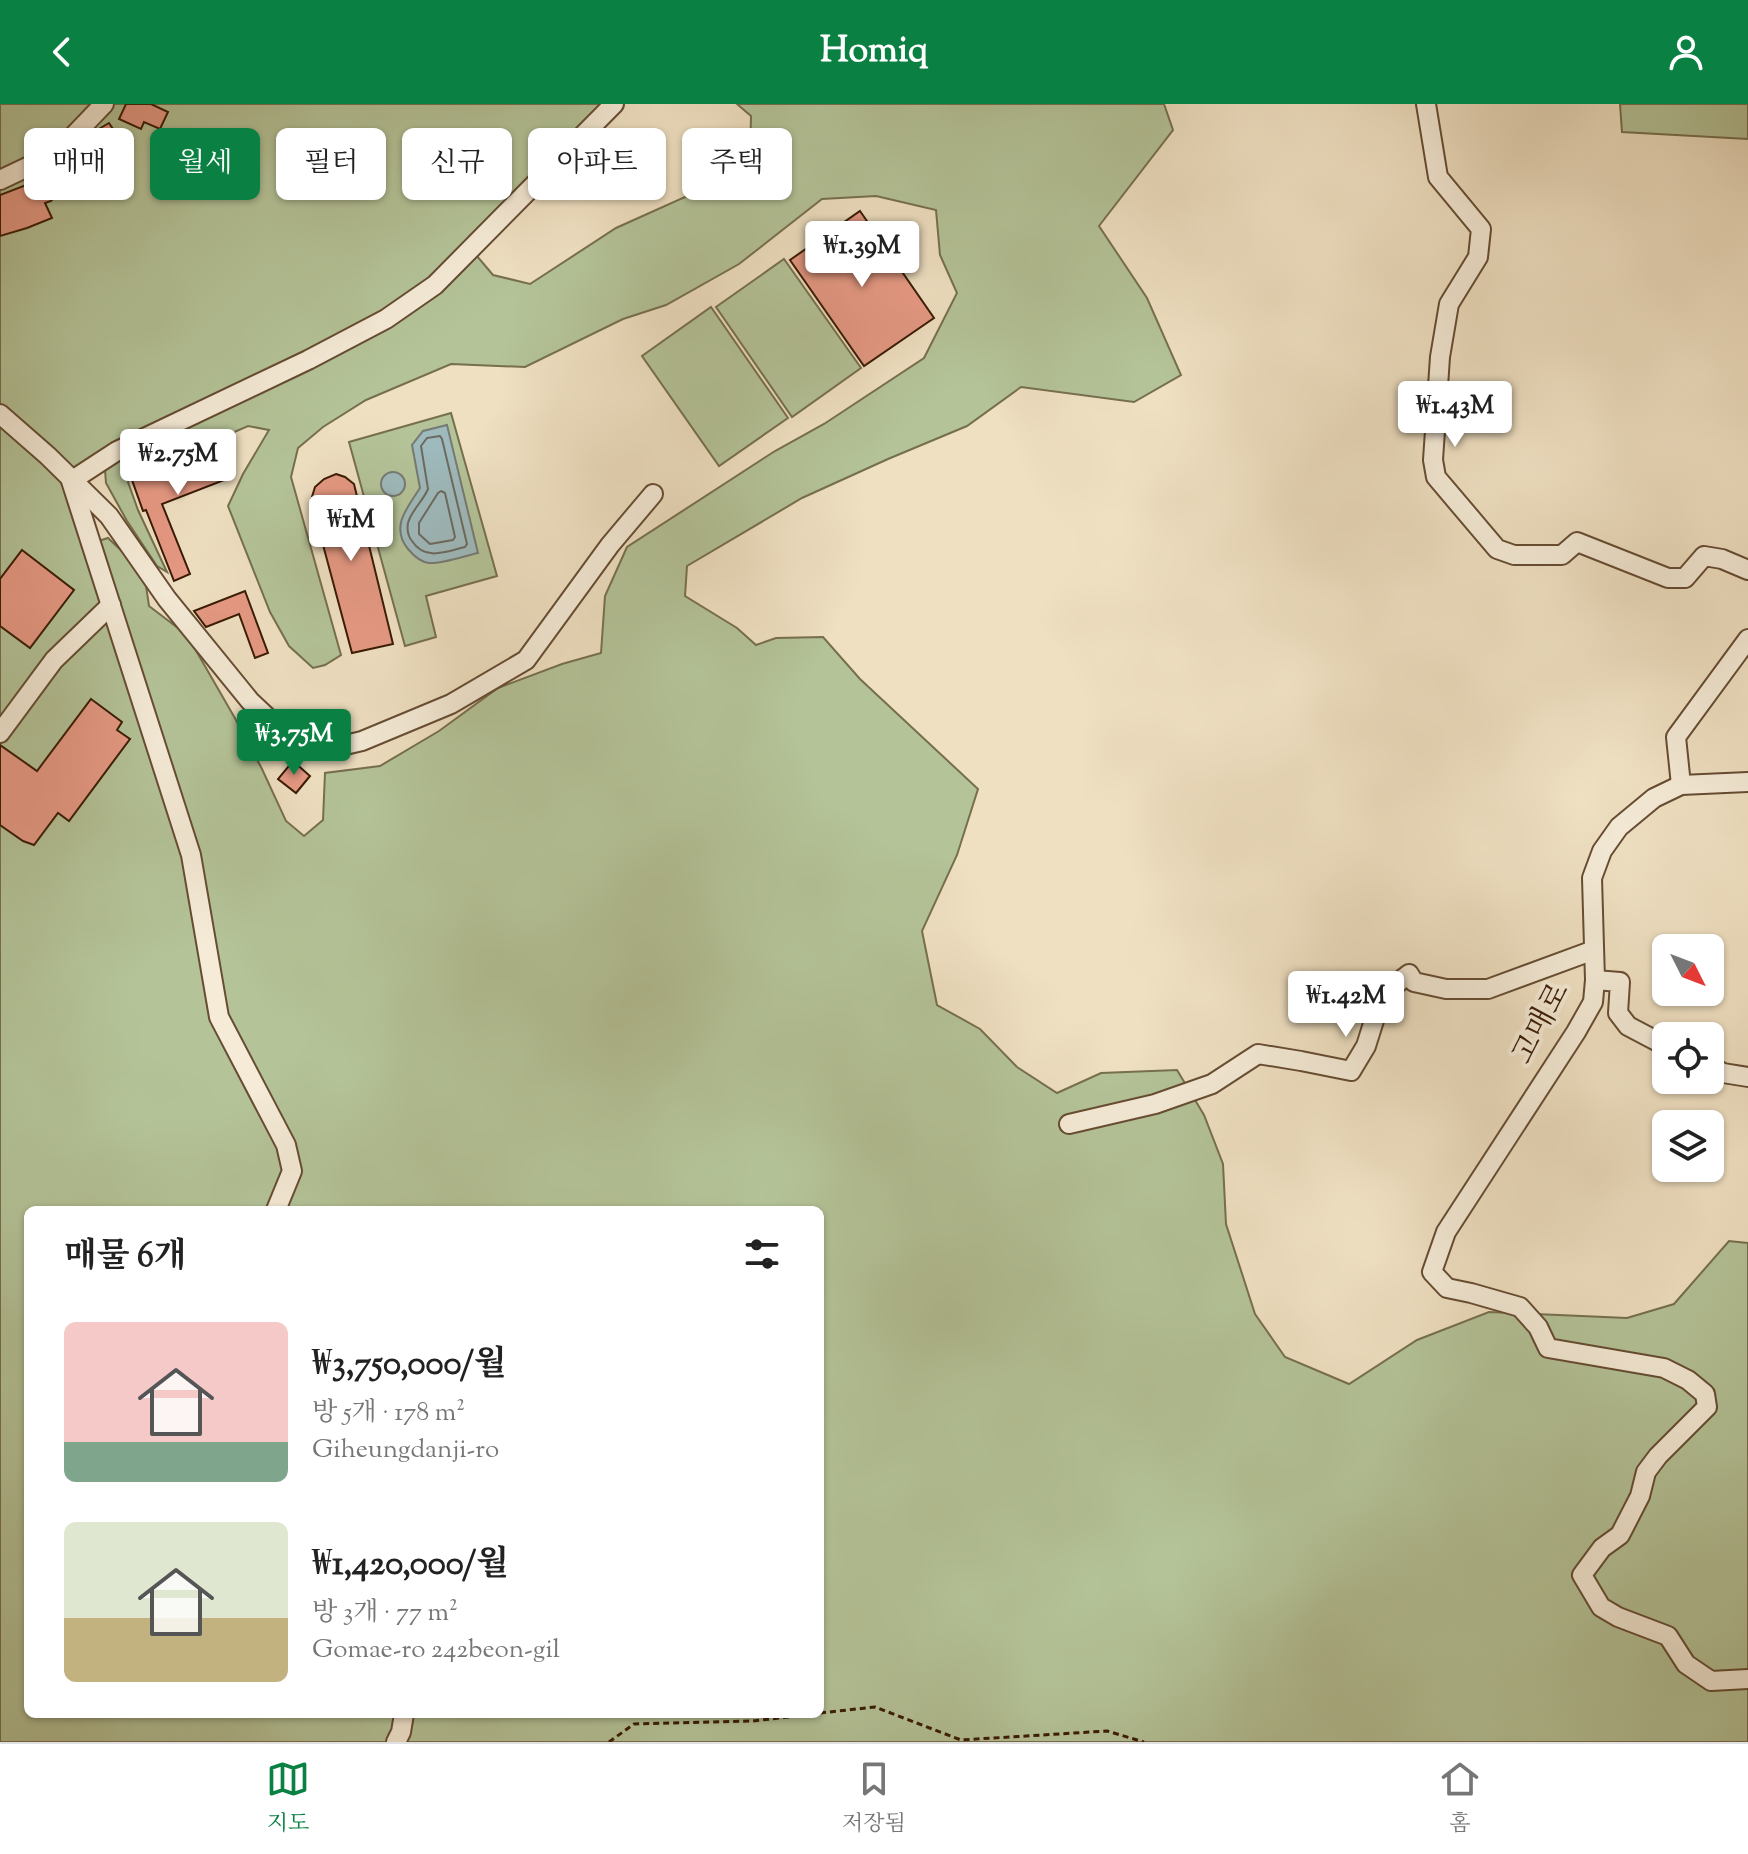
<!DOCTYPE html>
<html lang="ko">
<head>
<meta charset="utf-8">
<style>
  :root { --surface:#fff; --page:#f2f2f2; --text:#222; --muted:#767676; --line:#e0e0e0; --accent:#0b8043 }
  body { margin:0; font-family:"Sorts Mill Goudy","Noto Serif KR",serif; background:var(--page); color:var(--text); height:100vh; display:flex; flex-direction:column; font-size:30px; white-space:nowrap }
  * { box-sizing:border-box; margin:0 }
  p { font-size:26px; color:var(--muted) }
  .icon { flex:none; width:44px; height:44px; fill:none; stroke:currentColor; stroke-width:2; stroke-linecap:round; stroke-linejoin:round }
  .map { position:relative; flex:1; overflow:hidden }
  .panel { position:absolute; left:24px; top:1102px; width:800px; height:512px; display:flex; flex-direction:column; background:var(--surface); border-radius:12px; box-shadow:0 2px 6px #0004 }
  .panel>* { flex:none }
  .guide { position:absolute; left:24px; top:24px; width:800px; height:72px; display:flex; gap:16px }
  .needle { width:52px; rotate:132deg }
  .tools { position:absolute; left:1652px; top:830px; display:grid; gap:16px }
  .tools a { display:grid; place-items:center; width:72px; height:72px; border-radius:12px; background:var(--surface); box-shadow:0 2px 6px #0004; font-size:40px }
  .price { position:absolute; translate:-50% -68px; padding:0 18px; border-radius:8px; background:#fff; color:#222; font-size:26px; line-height:52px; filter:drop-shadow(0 2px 4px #0008) }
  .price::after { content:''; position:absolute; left:50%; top:48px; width:24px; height:18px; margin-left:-12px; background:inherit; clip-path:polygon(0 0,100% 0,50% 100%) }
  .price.on { background:var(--accent); color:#fff }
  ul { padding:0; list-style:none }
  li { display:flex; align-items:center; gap:24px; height:200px; padding:0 40px }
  li span { display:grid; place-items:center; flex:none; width:224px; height:160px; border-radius:12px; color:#555 }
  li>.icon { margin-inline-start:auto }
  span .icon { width:96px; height:96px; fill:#fffc; stroke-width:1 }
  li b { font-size:34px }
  h2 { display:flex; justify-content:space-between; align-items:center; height:96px; padding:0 40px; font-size:34px }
  .chip { padding:0 28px; border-radius:12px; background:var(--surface); box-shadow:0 2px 6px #0004; font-size:28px; line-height:72px }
  .chip.on { background:var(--accent); color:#fff }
  header { display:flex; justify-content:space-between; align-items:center; height:104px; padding:0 40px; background:var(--accent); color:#fff; font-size:36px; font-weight:700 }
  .dock { display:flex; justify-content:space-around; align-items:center; height:112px; border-top:2px solid var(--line); background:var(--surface); font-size:22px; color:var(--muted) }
  .dock a { display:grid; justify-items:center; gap:4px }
  .dock .on { color:var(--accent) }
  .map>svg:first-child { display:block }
  .green { fill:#b4c398; stroke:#766f4e; stroke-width:2; fill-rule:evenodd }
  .water { fill:#9ebabd; stroke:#767a73; stroke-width:2 }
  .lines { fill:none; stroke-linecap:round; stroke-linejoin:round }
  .shore { stroke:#6c6a60; stroke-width:2 }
  .building { fill:#e69984; stroke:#391b03; stroke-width:2 }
  .minor-casing { stroke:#664c33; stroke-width:22 }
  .path { stroke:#391b03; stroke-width:3; stroke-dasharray:6 4; stroke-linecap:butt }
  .minor { stroke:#f5ebd7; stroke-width:18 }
  .labels { text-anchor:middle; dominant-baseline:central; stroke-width:8; stroke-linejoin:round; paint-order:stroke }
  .street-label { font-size:30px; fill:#391b03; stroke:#f5ebd7 }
</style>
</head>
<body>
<header><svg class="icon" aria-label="back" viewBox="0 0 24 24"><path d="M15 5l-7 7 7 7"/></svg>Homiq<svg class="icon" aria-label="person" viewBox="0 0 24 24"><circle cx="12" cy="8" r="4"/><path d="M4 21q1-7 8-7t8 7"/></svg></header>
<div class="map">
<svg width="1748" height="1638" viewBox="0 0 1748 1638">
  <rect width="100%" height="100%" fill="#efe0c2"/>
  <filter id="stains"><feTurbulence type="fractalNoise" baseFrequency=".0025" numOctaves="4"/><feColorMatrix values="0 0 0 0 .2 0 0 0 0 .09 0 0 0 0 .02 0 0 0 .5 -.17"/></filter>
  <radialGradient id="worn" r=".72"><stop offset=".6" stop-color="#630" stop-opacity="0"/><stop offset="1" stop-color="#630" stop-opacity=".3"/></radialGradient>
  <!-- green -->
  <g class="green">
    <path d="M0,0H614L471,145L493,171L530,180L616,124L723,76L750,57L751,12L737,0H1164L1173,26L1099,122L1147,194L1181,271L1134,298L1021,283L967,322L888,355L802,394L687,462L685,492L737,524L756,541L776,534L823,533L860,575L978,685L957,751L922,827L937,901L980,925L1017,963L1057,989L1101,969L1177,966L1204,1011L1223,1060L1226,1120L1255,1210L1285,1253L1349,1280L1417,1236L1489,1208L1627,1214L1674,1200L1729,1137L1748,1139V1638H0ZM876,92L936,106L940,151L957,189L924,254L824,320L775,347L627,443L605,492L601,549L562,560L498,584L439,627L380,662L325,669L323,716L304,732L286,717L262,665L236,616L187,531L149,502L144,468L108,434L92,439L71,377L115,350L105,366L106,379L127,417L157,462L167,468L138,406L128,378L131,373L248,322L269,326L243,370L228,402L270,508L289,542L313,564L325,561L341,551L291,373L298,344L323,323L366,296L451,260L525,263L623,215L666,201L739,160L822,95ZM28,1106H820V1610H28Z"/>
    <path d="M1620,0H1748V35L1622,28Z"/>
    <path d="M784,155L861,264L792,313L716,203Z"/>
    <path d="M711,203L788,314L719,362L642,252Z"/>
    <path d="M451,309L497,472L426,492L436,533L405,542L349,338Z"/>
  </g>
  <!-- water -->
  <g class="water">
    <path d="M447,321L478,449C464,452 442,460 429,459C420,458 413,451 408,445C390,423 407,404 420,384L412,341L423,327Z"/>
    <circle cx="393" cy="380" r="12"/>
  </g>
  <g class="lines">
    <!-- shore -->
    <g class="shore">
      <path d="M440,332L442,335L467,440L465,443C445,448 425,457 412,437C408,432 407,425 408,419C411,407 423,397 428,385L421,342L427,334Z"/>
      <path d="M441,387L445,389L455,433L453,436L430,440L419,430V419L438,389Z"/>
    </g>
  </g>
  <!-- building -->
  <g class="building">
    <path d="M126,0H151L168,8L160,25L144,18L141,25L119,15Z"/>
    <path d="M109,19L123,40L118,43L127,57L100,75L85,91L70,77L51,97L45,99L52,114L27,124L0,132V91L42,75L51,65L66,57L92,29Z"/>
    <path d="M860,107L934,214L864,262L790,156Z"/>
    <path d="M220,342L232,373L162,400L190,470L174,477L146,406L143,407L132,376Z"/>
    <path d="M336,370L345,373L354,380L393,540L352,549L311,396L315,383L324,375Z"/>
    <path d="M22,446L74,486L30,544L0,522V475Z"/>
    <path d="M245,487L268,549L255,554L239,510L206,523L194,507Z"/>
    <path d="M91,595L122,618L117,626L130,635L69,717L58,709L34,741L23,737L0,721V641L37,667Z"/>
    <path d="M293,657L310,672L296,689L278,675Z"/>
  </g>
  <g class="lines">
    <defs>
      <g id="minor">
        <path d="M1426,0L1438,73L1481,125L1478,153L1449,200L1440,253L1433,356L1436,373L1497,445L1514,451H1562L1577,438L1668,474H1685L1704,452L1722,455L1748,466"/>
        <path d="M0,76L57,49L104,0"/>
        <path d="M0,310L48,352L109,412L167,495L250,597L285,630L324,646L362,637L451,600L526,556L610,441L653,390"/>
        <path d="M0,629L54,556L111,501"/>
        <path d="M1748,678L1681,681L1654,694L1619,723L1602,747L1592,774L1595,876L1593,898L1576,928L1446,1128L1432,1168L1447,1184L1471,1189L1520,1203L1538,1223L1548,1244L1664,1264L1688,1276L1705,1290L1707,1303L1658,1352L1646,1368L1640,1392L1620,1431L1602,1444L1582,1471L1601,1503L1618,1513L1668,1532L1686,1560L1711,1577L1748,1575"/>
        <path d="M1681,681L1676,633L1748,535"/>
        <path d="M1595,876L1620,878L1618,909L1628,922L1666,942"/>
        <path d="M1710,962L1723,969L1748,973"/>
        <path d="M1069,1020L1155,1000L1212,980L1258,950L1301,957L1351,967L1366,942L1382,891L1409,870L1414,878L1446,885H1488L1594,846"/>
        <path d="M276,1106L292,1067L286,1041L219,913L191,751L71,377L117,347L308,256L386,215L435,181L614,0"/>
        <path d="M396,1638L401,1628L404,1610"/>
      </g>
    </defs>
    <!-- minor casing -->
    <use href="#minor" class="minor-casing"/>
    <!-- path -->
    <g class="path">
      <path d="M820,1609L875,1603L961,1636L1107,1627L1144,1638"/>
      <path d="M609,1638L634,1620L753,1617L815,1610"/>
    </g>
    <!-- minor -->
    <use href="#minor" class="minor"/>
  </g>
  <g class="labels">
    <!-- street labels -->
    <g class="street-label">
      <text transform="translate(1542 920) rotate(-62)">고매로</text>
    </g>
  </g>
  <rect width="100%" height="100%" filter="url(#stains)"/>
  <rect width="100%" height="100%" fill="url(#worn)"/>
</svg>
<div class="tools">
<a><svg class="needle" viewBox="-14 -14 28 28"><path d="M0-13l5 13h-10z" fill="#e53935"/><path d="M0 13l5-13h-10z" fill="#767676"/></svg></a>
<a><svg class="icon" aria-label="locate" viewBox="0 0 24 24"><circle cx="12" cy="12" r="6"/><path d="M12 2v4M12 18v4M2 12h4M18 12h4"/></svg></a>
<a><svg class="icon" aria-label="layers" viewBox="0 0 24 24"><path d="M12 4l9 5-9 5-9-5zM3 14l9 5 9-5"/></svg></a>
</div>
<b class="price" style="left:862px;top:185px">₩1.39M</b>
<b class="price" style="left:1455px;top:345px">₩1.43M</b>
<b class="price" style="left:178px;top:393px">₩2.75M</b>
<b class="price" style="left:351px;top:459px">₩1M</b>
<b class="price on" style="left:294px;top:673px">₩3.75M</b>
<b class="price" style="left:1346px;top:935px">₩1.42M</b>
<div class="guide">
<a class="chip">매매</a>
<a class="chip on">월세</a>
<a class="chip">필터</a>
<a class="chip">신규</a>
<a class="chip">아파트</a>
<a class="chip">주택</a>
</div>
<section class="panel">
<h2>매물 6개<svg class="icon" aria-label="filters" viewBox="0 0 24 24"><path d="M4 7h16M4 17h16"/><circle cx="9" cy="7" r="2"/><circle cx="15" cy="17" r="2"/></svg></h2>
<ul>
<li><span style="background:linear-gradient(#f6c9c9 75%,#7fa58c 0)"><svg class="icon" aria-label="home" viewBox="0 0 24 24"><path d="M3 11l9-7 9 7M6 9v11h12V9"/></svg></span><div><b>₩3,750,000/월</b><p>방 5개 · 178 m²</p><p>Giheungdanji-ro</p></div></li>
<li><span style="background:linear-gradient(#dfe7d0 60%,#c2b280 0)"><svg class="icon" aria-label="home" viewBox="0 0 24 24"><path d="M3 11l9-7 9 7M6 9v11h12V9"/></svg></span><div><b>₩1,420,000/월</b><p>방 3개 · 77 m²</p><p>Gomae-ro 242beon-gil</p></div></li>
</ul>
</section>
</div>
<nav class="dock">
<a class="on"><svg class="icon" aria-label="map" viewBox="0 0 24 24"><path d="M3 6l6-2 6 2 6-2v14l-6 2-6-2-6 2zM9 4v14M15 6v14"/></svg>지도</a>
<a><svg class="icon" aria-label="saved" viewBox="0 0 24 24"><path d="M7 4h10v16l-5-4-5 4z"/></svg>저장됨</a>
<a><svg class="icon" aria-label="home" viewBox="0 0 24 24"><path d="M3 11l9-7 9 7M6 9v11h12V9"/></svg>홈</a>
</nav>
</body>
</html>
